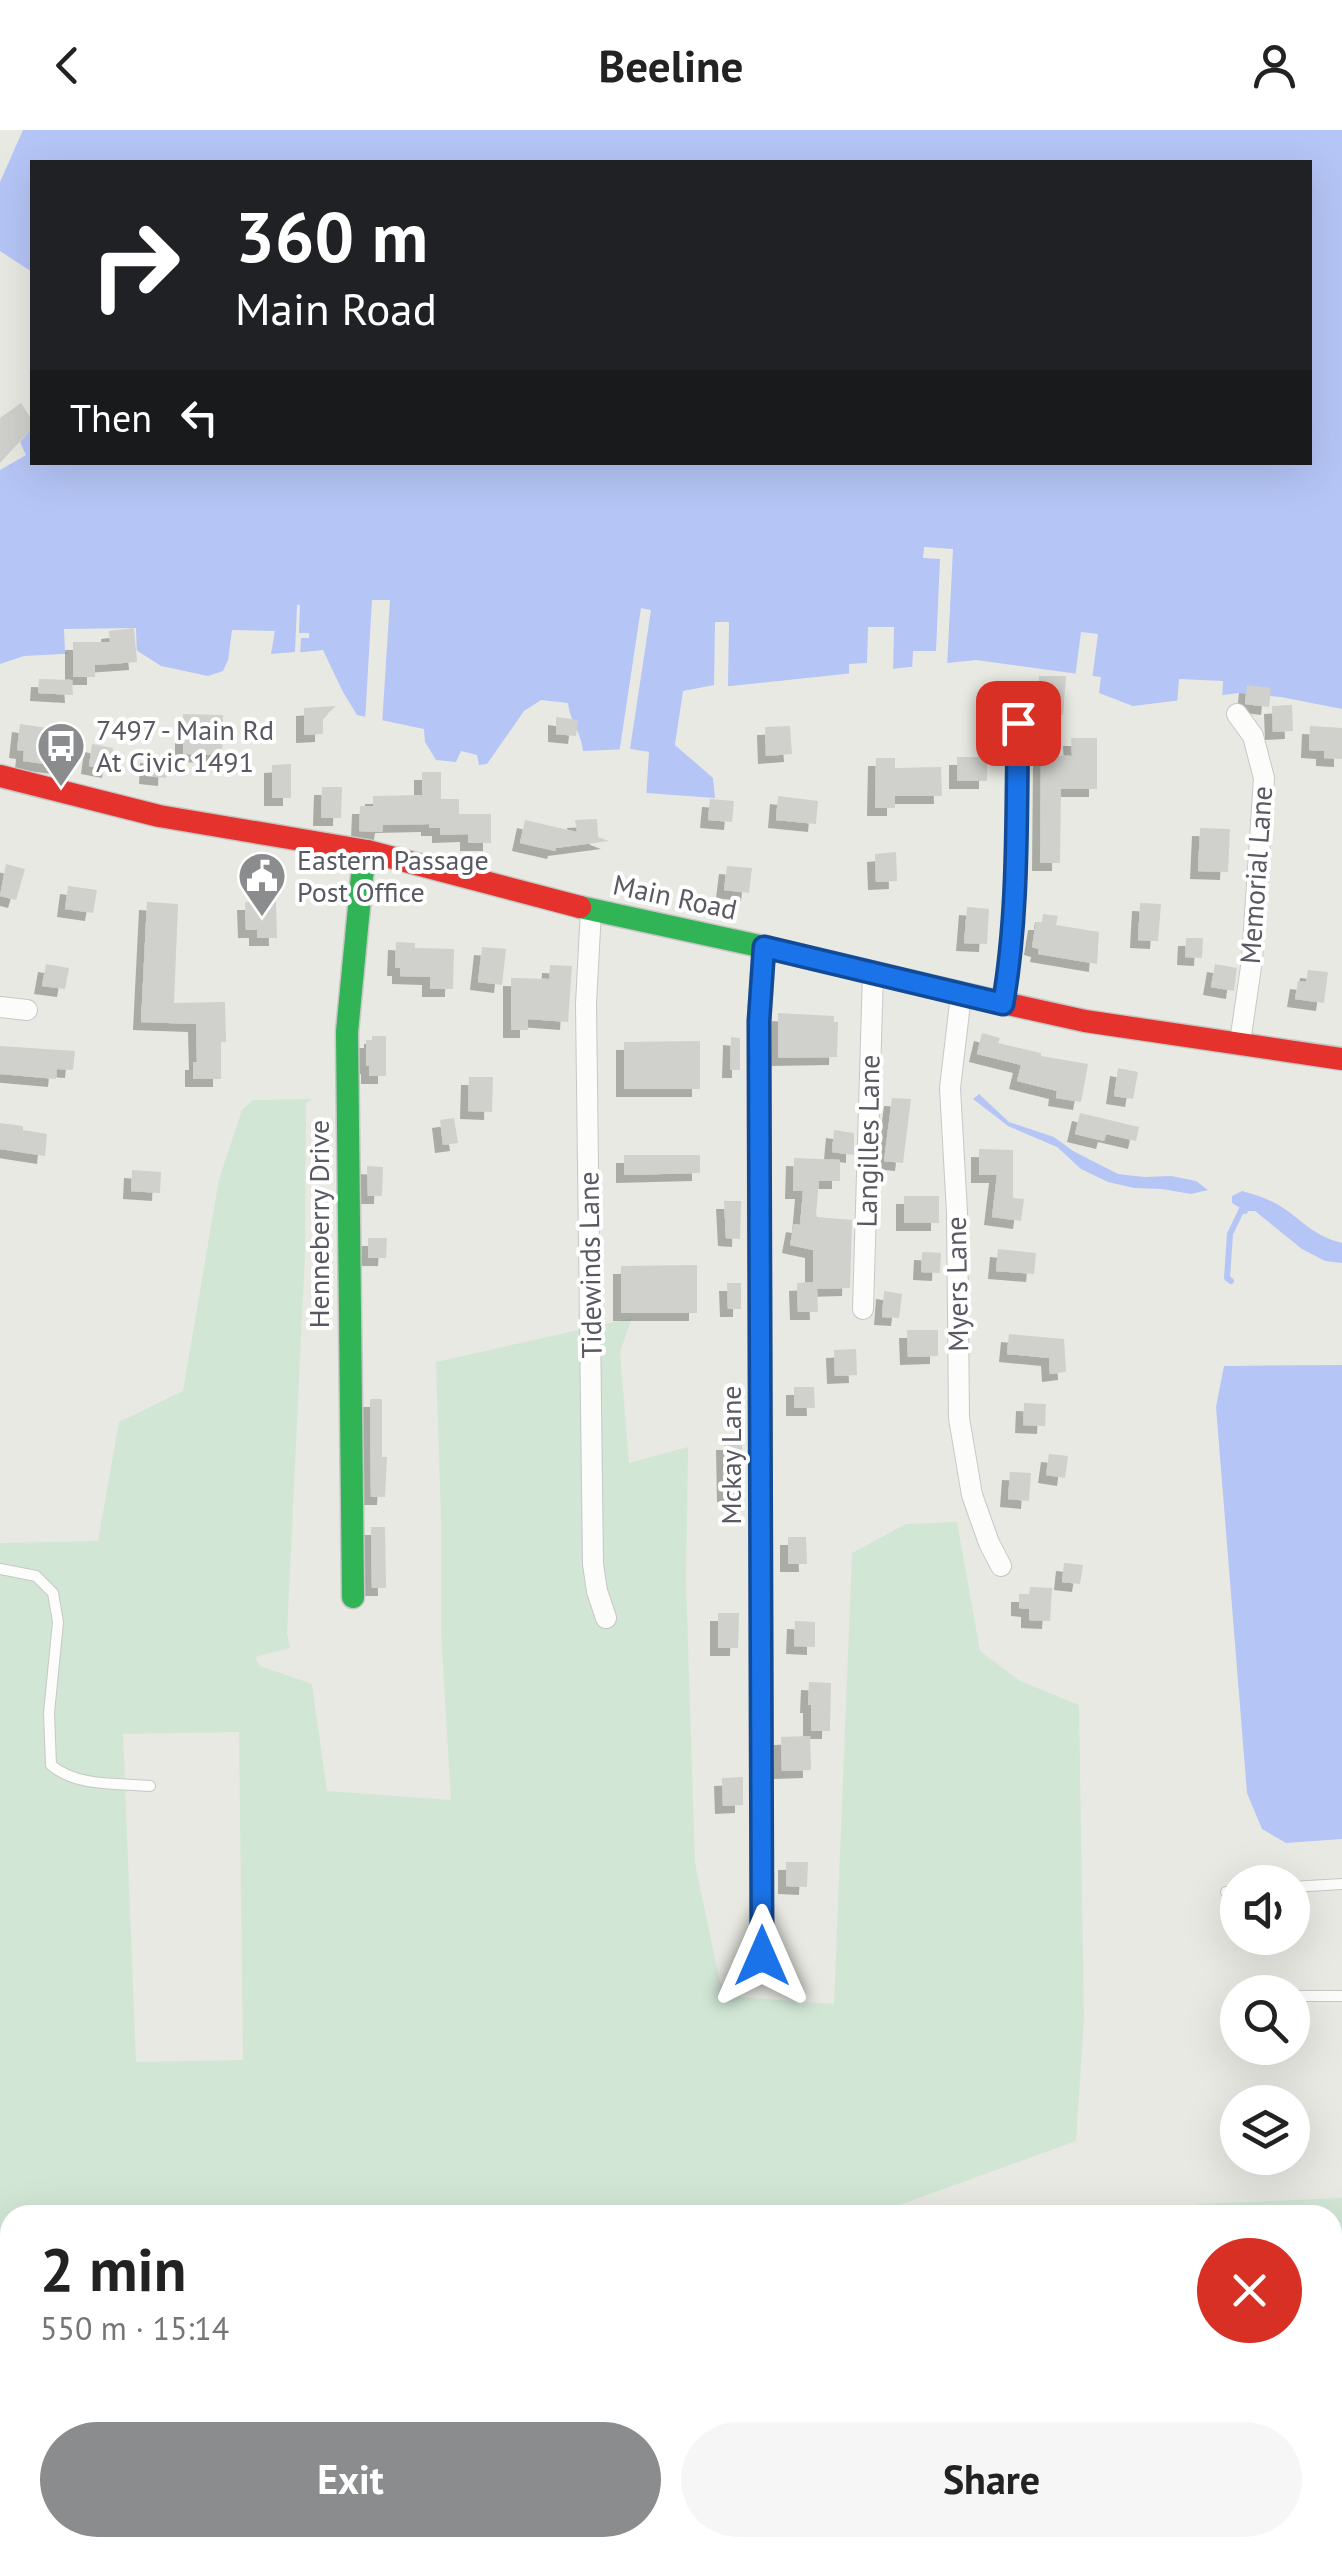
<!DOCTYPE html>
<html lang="en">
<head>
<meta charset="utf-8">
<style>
  :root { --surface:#fff; --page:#f6f6f6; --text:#222; --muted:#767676; --accent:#8b8c8e }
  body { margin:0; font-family:"PT Sans",sans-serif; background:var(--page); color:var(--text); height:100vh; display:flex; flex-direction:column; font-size:38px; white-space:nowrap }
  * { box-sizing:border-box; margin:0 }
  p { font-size:32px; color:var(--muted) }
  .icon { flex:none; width:55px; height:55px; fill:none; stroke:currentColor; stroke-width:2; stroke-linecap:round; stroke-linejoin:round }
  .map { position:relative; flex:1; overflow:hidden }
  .details { position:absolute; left:0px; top:2075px; width:1342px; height:352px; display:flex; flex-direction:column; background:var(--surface); border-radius:30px 30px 0 0; box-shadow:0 10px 40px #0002 }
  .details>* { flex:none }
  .guide { position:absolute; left:30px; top:30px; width:1282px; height:305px; border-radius:0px; box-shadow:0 10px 40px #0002; background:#202124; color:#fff; overflow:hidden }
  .fabs { position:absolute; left:1220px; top:1735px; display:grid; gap:20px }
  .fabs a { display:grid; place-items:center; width:90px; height:90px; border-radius:50%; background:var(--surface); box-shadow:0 10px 40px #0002; font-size:50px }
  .pin { position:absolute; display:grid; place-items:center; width:85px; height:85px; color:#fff; margin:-42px; border-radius:20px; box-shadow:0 5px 15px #0006 }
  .me { position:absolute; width:110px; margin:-55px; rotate:0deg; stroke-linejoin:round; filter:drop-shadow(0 0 8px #0008) }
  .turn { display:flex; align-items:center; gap:35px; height:210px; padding:0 40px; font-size:45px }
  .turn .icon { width:130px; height:130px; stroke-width:2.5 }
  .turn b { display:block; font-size:70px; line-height:85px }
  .then { display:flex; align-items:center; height:95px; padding:0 40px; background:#0003; gap:20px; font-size:38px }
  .round { display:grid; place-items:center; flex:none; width:105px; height:105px; border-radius:52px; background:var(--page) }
  .summary { display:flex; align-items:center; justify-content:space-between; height:170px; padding:0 40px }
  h1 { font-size:60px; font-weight:700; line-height:75px }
  .cta { display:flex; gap:20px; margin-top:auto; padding:20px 40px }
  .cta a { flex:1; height:115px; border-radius:60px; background:var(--accent); color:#fff; font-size:40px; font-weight:700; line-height:115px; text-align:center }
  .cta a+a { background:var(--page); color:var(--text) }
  header { display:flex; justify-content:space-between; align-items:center; height:130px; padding:0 40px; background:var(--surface); font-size:45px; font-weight:700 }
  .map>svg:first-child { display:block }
  .green { fill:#d1e6d5; fill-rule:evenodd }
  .water { fill:#b5c5f6 }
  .pier { fill:#e9e9e3 }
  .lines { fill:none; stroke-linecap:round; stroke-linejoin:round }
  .stream { stroke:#b5c5f6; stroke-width:6 }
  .building { fill:#d0d0cc; filter:url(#shadow) }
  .lane-casing { stroke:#c7c7c7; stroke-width:12 }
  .street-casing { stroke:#c7c7c7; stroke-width:22 }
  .fast-casing { stroke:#c7c7c7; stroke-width:25 }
  .slow-casing { stroke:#c7c7c7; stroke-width:25 }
  .jam-casing { stroke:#c7c7c7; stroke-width:25 }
  .lane { stroke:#fcfcfb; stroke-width:10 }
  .street { stroke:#fcfcfb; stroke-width:20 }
  .fast { stroke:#30b455; stroke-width:22 }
  .slow { stroke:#ff9f0a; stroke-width:22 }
  .jam { stroke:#e5322d; stroke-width:22 }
  .route-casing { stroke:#114b97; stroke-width:25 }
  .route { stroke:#1a73e8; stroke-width:18 }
  .labels { text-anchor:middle; stroke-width:8; stroke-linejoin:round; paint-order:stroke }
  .poi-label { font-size:28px; fill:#595a61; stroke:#fff; text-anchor:start }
  .street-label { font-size:28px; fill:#595a61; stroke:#fff }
</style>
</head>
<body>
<header><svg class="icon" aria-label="back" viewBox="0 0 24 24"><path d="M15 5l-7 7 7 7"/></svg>Beeline<svg class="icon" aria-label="person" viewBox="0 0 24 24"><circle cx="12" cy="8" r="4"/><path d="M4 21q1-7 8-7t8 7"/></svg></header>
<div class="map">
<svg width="1342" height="2427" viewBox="0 0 1342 2427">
  <defs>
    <filter id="shadow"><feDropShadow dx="-8" dy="8" stdDeviation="0" flood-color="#0004"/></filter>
  </defs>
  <rect width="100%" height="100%" fill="#e9e9e3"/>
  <!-- green -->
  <path class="green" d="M313,969l-7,4 -1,150 -18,381 3,14 -35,9 5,9 52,18 15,107 124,9 -10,-168v-112l-5,-158 196,-44 -12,34 9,111 59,-16 -2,134 9,282 23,110 7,23 109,8 18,-451 54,-29 51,-2 23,129 40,30 59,24 5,314 -8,122 -204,74h-862v333h1322v-333h-131l-5,-11 146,-6v359h-1342v-1014l98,-2 21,-119 64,-31 36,-212 23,-69 11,-10zM239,1602l4,328 -107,2 -13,-328z"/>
  <!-- water -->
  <path class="water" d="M23,0h1319v579l-61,-12 -42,-4 -106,13 -34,-13 2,-16 -125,-17 -292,31 -9,54 38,33 2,20 -69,-5 2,-41 -18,-3 -47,2c-2,-20 -13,-29 -15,-48l-27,-3 -17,11 -37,53 -8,1 -2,-10 -16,-4 -5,11 -20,-2 -11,-18 -1,-13 -67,-14 -14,-23 -20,-42 -95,10 -5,11 -15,5 -47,-10 -25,-16 -112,6 -24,8v-194l26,-15 -6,-13 12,-14v34h1278v-300h-1278v110l-32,-21v-69z
    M979,964l30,28 45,15 19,14 45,23 26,3 27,-1 25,5 12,9 -17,4 -29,-5 -28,-1 -26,-6 -27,-13 -24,-22 -49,-21 -35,-27z
    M1242,1061c10,3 21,6 31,11 26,13 36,33 69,41v20l-17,-2 -23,-12 -47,-38h-10l-13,-8v-7z
    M1342,1235v474l-56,4 -24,-14 -15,-36 -31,-386 8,-41z"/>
  <!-- pier -->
  <path class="pier" d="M924,417l29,2 -6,119 -35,3 1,-20h23l4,-92 -17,-1z
    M372,470h18l-8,125 -17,-3z
    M297,475h3l-1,28h10v5h-8l-1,19 -72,3 4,-30 43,1 -4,23 24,-2z
    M641,478l10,2 -21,139 19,3 -3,46 -5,-5 2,-37 -24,-2z
    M715,492h14l-1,64 17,1v2l-57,6 -7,48 34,30 -5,1 -35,-29 8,-54 31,-6z
    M868,497h26l-1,46 -44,5v-14l18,-1z
    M136,498l1,28 -79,3 10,-2v-4h-3l-1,-24z
    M1081,502l17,2 -6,46 -17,-2z
    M1179,549l44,2 -1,19 -45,5z"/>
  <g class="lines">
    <!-- stream -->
    <path class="stream" d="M1231,1151l-4,-3 3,-44 12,-25 3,2"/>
  </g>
  <!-- building -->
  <path class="building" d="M21,273l11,17v8l-32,35v-45z
    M134,498l3,34 -42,3v12h-22v-35h37l-1,-11z
    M1039,546h27l-3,39 -25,-1z
    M39,549l33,1 1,15 -35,-2z
    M1247,555l24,3 -2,19 -24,-3z
    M1292,575l1,26 -20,1 -1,-26z
    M336,576l-13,12v16l-19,1v-27z
    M183,584l40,1 -1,40 -39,-1z
    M556,587l22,3 -2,16 -20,-2z
    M20,594l34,5 -1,4 11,1 -5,32 -36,-5 1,-10 -7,-1z
    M790,596l2,28 -26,2 -1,-29z
    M1310,596l32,2v31l-18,-1v-7l-15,-1z
    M1071,608h26v51h-36l-1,74h-20l1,-108 31,1z
    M92,614l21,4 -3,22 -21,-4z
    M148,625l19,2 -1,21 -19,-2z
    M957,627h30v24h-30z
    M876,628h19v10l46,-1 1,29h-47v12h-20z
    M291,634v34h-19v-33z
    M422,642h19v27h18v15h32v29h-23v-9l-28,1v-7h-11v-4l-46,1 -1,7 -23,-1 1,-25h13v-10l49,-1z
    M322,657h20l-1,31h-20z
    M778,666l40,5 -2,23 -40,-4z
    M710,669l24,2 -2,21 -24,-2z
    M597,689l1,18 11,4 -53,7 -1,3 -35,-8 5,-23 52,12 -2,-12z
    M1200,698l30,1 -2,43 -30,-1z
    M896,722l1,29 -21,1 -1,-28z
    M6,734l19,5 -9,31 -16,-4z
    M727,736l25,2 -3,25 -25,-3z
    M68,756l29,4 -4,23 -28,-4z
    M147,772l31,2 -4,99 51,-1 1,40h-5v37h-28v-17h4l-1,-38 -55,-2z
    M245,772h31l1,36h-20v-8h-11z
    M1140,773l21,1 -3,37 -20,-1z
    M967,777l22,2 -2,35 -23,-1z
    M1043,784l15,2 -2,9 43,7 -2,32 -59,-10 1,-5 -7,-2 4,-25h6z
    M1186,808h17l-1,20 -17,-1z
    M396,812l19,1v5l39,1 -1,40h-23v-12l-30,-1v-8h-5z
    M482,817l24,2 -4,36 -24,-3z
    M46,834l23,4 -4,21 -23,-3z
    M1215,834l22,4 -3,23 -23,-4z
    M550,835l22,1 -4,56 -40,-3v11h-17v-52l38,1z
    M1308,840l20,2 -4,31 -29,-4 3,-18 8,1z
    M778,883l56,3v6h4l-1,35 -59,1z
    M982,903l18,5 -2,5 43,10v3l47,8 -7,38 -25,-4 1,-7 -40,-10 4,-16 -44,-11z
    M372,906h14v40h-17v-10h-3v-26h6z
    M731,907l9,1v32h-10z
    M700,911v48h-76v-47z
    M0,916l75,5 -2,19 -16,-1 -1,10 -56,-5z
    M1118,938l20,4 -5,27 -19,-3z
    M469,947h24l-1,35 -24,-1z
    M892,968l19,1 -8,64 -19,-2z
    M1080,983l59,14 -3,14 -30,-7 -2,7 -29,-7z
    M454,988l4,25 -15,2 -3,-25z
    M0,993l23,3v4l24,4 -2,22 -45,-7z
    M834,1000l20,3v22l-22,-3z
    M979,1019l34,1v48l11,1 -3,22 -29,-4 5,-42h-18z
    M624,1025h76v18l-76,2z
    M794,1028l46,2v21h-21l-3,33 1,3 35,3 -2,68 -33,1 1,23h-20l-1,-29 16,-1v-32l-23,-5 4,-21 6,1 3,-34h-10z
    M367,1036l16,1 -1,29h-14z
    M132,1040l29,2 -1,21 -29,-2z
    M904,1066h35v27h-35z
    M724,1071h17l-1,38 -14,-1z
    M368,1108h19l-1,20h-18z
    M998,1119l38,4 -2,21 -38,-3z
    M922,1122l19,1 -1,20 -19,-1z
    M697,1135v48h-76v-47z
    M727,1153h14v26h-13z
    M884,1161l18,3 -3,24 -17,-1z
    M907,1200h31v26l-30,1z
    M1009,1204l55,5 2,33 -16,2 -1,-16 -42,-4z
    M856,1219l1,26 -22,1 -1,-26z
    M794,1257h20l1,21h-21z
    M370,1269h12v58h5l-2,40h-14z
    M1024,1273l22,1 -1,22 -22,-1z
    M724,1312h18v51l-17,1z
    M1049,1324l19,2 -3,22 -19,-3z
    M1010,1342l21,1 -2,28 -21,-2z
    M371,1397h14l1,61h-14z
    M788,1407h18l1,27h-19z
    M1064,1433l19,2 -3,19 -18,-2z
    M1030,1457l22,1 -2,33 -21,-1v-11l-10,-1v-14h10z
    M718,1483h21l-1,35h-20z
    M795,1491l20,1v25l-21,-1z
    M809,1552l22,1 -1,48h-19v-26h-3z
    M810,1606l1,34 -29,1 -1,-34z
    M743,1647v28l-20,1 -1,-28z
    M786,1732h22l-1,25 -21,-1z"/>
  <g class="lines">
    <!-- lane casing -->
    <g class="lane-casing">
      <path id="lane" d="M0,1439l36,7 17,17 5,29 -9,91 2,52c26,22 66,18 99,21
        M1292,1757l50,-3
        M1226,1762l12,-1
        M1292,1866h50"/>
    </g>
    <!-- street casing -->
    <g class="street-casing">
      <path id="street" d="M1237,584l16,22 11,42 -12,182 -12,82
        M591,780l-5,94 7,560 4,27 9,27
        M961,865l-11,93 7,125 2,205 13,77 17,48 12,23
        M1003,874c15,-92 13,-187 14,-281
        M0,877l27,3
        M863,1179l10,-336"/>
    </g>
    <!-- fast casing -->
    <g class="fast-casing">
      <path id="fast" d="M580,777l184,40 195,46
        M353,1467l-6,-565 15,-156 5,-25"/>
    </g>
    <!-- slow casing -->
    <g class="slow-casing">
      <path id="slow" d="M759,986l3,847"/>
    </g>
    <!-- jam casing -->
    <g class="jam-casing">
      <path id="jam" d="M0,646l159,40 208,35 213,56
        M959,863l126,28 257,38
        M759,986v-95l5,-74"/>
    </g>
    <!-- lane -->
    <use href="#lane" class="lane"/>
    <!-- street -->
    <use href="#street" class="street"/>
    <!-- fast -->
    <use href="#fast" class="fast"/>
    <!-- slow -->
    <use href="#slow" class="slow"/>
    <!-- jam -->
    <use href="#jam" class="jam"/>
  </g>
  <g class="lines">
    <!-- route casing -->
    <g class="route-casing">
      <path id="route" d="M762,1826l-3,-935 5,-74 239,57c16,-92 13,-187 15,-281"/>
    </g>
    <!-- route -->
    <use href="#route" class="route"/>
  </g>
  <!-- icons -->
  <defs>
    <g id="bus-pin" transform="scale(2.5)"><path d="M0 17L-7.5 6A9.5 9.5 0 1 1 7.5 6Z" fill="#8b8c8e" stroke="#fff"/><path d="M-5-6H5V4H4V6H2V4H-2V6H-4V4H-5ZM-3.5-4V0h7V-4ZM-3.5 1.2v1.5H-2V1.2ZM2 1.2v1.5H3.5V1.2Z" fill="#fff"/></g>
    <g id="civic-pin" transform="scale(2.5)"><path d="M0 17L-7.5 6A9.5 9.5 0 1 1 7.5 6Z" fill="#8b8c8e" stroke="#fff"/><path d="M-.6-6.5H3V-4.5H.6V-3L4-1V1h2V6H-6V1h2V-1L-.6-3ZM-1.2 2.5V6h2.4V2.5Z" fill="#fff"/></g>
  </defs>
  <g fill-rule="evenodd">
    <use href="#bus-pin" x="61" y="616"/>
    <use href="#civic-pin" x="262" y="746"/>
  </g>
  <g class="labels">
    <!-- poi labels -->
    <g class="poi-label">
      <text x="96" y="610">7497 - Main Rd<tspan x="96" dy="32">At Civic 1491</tspan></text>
      <text x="297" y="740">Eastern Passage<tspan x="297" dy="32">Post Office</tspan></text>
    </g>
    <!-- street labels -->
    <g class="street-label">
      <text transform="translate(1256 745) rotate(-86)" y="10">Memorial Lane</text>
      <text transform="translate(675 767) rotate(12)" y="10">Main Road</text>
      <text transform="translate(868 1011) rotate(-89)" y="10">Langilles Lane</text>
      <text transform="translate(319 1094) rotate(-90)" y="10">Henneberry Drive</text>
      <text transform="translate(590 1135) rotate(-91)" y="10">Tidewinds Lane</text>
      <text transform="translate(957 1154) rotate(-91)" y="10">Myers Lane</text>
      <text transform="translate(731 1325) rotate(-90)" y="10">Mckay Lane</text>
    </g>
  </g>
</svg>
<div class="fabs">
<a><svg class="icon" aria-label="sound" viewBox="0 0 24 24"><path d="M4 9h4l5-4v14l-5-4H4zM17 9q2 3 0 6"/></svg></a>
<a><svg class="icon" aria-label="search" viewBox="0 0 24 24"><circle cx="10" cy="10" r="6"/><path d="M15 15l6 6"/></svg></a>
<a><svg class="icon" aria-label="layers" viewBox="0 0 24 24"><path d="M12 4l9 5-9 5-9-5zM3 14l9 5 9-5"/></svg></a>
</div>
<div class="pin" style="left:1018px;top:593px;background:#d93025"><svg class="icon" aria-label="arrive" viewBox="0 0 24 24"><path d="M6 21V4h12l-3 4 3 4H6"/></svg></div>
<svg class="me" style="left:762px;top:1826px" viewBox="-20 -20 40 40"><path d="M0-17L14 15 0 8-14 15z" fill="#1a73e8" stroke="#fff" stroke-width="4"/></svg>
<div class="guide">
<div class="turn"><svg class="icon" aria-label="right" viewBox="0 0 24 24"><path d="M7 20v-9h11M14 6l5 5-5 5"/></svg><div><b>360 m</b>Main Road</div></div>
<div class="then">Then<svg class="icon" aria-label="left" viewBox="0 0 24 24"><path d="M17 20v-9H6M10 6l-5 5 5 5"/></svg></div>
</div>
<section class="details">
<div class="summary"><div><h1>2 min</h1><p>550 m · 15:14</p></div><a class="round" style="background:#d93025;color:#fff"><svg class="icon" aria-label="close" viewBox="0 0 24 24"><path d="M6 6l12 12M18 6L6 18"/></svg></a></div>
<div class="cta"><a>Exit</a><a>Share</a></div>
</section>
</div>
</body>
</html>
